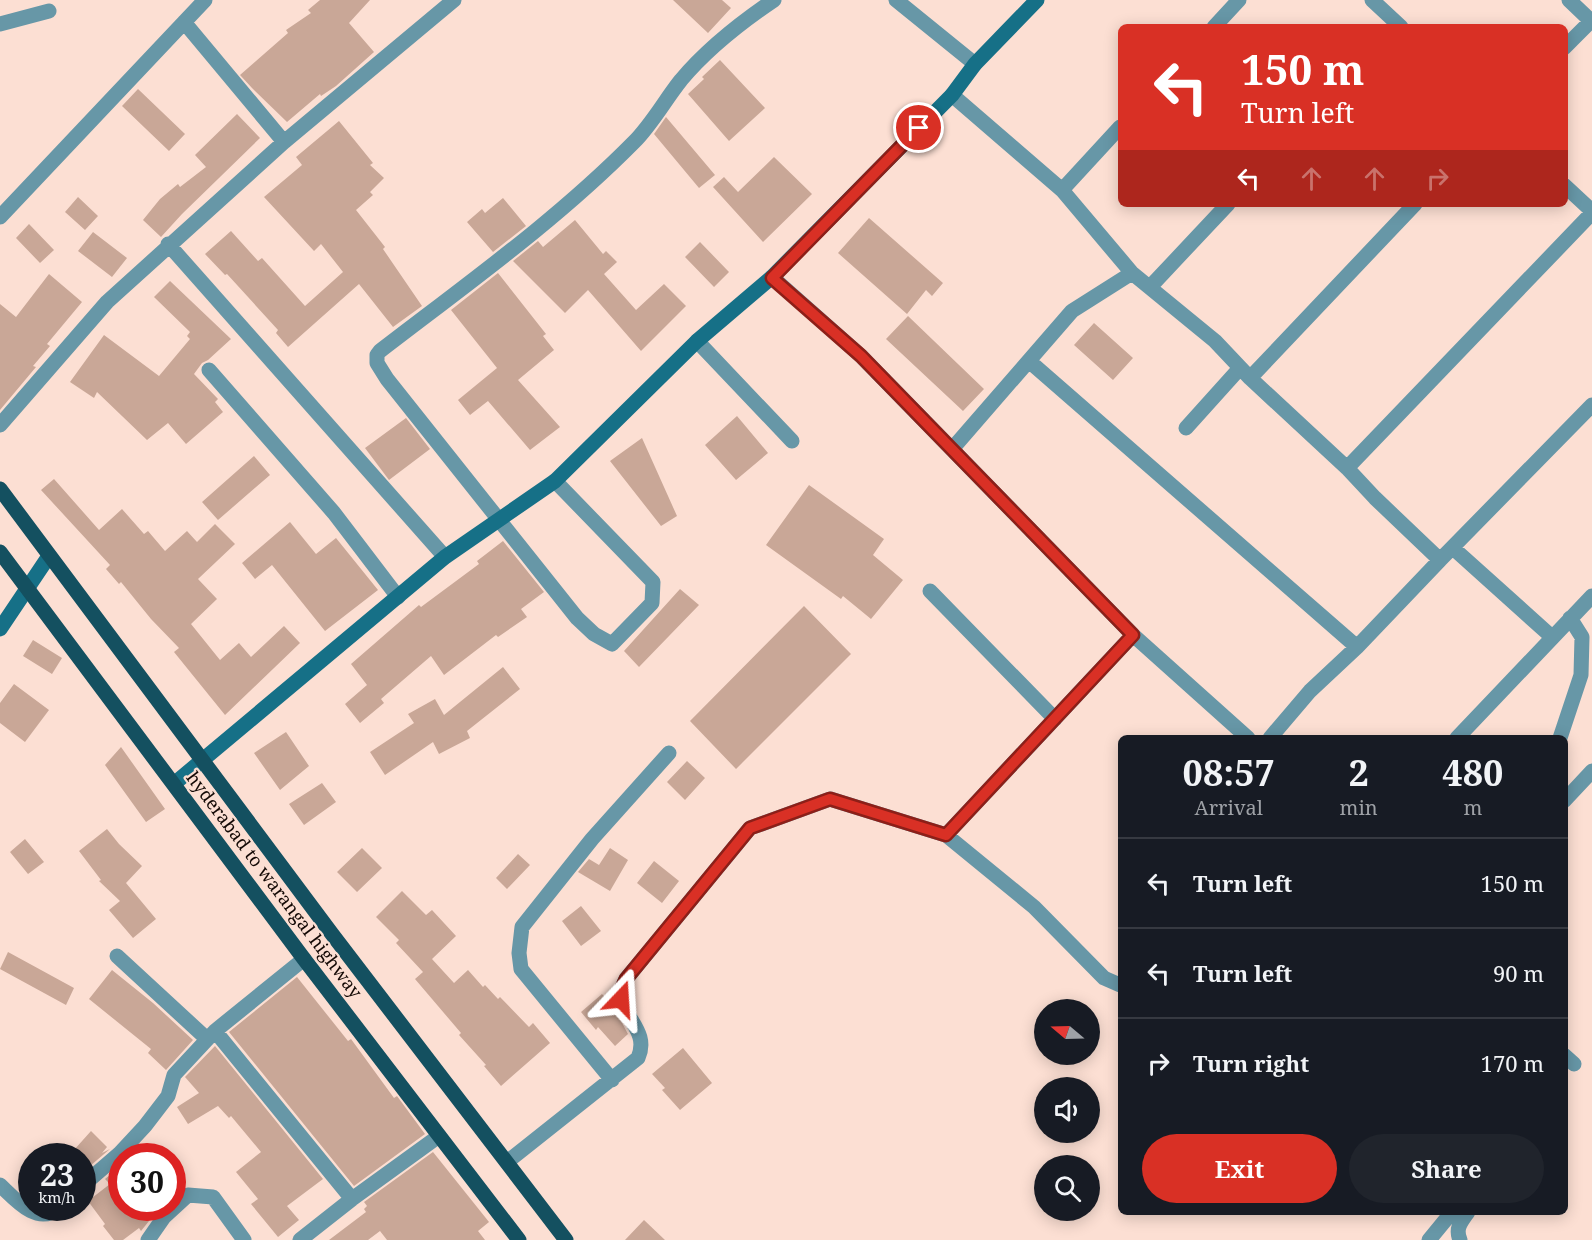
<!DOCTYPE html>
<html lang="en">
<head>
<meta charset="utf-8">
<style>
  :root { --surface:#171b24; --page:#20242c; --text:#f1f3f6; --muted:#9ea1a6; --line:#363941; --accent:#d93025 }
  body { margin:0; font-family:"Noto Serif",serif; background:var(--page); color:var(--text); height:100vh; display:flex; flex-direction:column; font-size:22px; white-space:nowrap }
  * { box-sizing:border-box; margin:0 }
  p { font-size:20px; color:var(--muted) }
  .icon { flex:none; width:33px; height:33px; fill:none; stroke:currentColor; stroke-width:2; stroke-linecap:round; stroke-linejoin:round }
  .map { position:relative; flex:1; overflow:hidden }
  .panel { position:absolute; left:1118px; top:735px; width:450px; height:480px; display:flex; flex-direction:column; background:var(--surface); border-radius:9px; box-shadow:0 3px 15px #0003 }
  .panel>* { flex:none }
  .banner { position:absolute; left:1118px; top:24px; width:450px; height:183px; border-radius:9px; box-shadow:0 3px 15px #0003; background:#d93025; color:#fff; overflow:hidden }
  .needle { width:39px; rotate:289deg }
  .fabs { position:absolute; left:1034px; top:999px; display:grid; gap:12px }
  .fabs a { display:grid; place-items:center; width:66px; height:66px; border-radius:50%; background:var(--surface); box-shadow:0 3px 15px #0003; font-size:30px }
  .speed { position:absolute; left:18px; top:1143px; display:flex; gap:12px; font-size:30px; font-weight:700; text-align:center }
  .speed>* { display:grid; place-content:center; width:78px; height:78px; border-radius:50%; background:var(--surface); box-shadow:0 3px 15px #0003; line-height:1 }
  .speed small { font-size:15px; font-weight:400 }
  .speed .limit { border:9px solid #d22; background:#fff; color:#111 }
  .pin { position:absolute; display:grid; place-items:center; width:51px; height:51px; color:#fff; margin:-26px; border:3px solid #fff; border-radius:50%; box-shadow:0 2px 6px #0007 }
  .me { position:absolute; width:66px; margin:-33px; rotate:20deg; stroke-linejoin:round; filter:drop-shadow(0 0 4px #0008) }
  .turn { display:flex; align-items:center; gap:21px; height:126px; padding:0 24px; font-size:27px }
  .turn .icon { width:78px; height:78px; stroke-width:2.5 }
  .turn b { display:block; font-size:42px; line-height:51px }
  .lanes { display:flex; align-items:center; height:57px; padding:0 24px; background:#0003; justify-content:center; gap:30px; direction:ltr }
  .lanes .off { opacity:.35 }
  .eta { display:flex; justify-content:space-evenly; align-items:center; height:102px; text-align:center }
  .eta b { font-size:36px; font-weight:700; line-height:42px }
  .action { display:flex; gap:12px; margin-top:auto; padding:12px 24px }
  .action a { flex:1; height:69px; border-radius:36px; background:var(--accent); color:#fff; font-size:24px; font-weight:700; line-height:69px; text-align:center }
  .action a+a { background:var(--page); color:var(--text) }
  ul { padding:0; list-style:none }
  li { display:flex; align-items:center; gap:18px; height:90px; padding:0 24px; border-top:2px solid var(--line) }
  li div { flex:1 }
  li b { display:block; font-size:22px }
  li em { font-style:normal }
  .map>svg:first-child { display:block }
  .building { fill:#c9a797 }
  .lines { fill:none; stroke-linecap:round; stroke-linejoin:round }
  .street { stroke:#6797a7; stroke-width:15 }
  .secondary { stroke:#167087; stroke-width:15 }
  .primary { stroke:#145060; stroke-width:15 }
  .route-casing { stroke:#8d1f18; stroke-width:15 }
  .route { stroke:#d93025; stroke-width:10 }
  .labels { text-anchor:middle; stroke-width:4.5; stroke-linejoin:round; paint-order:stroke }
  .street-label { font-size:18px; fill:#140905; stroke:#fcdfd3 }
</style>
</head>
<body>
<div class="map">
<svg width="1592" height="1240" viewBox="0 0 1592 1240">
  <rect width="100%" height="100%" fill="#fcdfd3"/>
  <!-- building -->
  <path class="building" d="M320,0h50l-21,23 25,29 -38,34 -15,10 -1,-2 -33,28 -35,-34 -12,-13 48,-42 -2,-3 25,-17 -3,-3z
    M673,0h49l9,8 -23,25z
    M720,60l45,48 -36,33 -41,-47 16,-15 -2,-2z
    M138,89l47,45 -16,17 -47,-45z
    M237,114l23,24 -78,76 -21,23 -18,-17 17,-21 18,-15 2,3 26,-20 -11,-12z
    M666,117l49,58 -16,13 -45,-54z
    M339,121l34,42 -3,2 14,13 -14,14 3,3 -17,15 29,37 -2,2 39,57 -29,21 -34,-43 -71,63 -12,-14 2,-3 -51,-56 -2,1 -20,-21 26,-23 27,30 4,-3 43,48 38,-34 -22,-28 -7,7 -50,-54 38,-32 -6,-8z
    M774,157l38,37 -49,48 -50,-55 11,-10 14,15z
    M78,197l20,19 -13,14 -20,-18z
    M503,198l23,28 -33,26 -26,-30 15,-13 3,4z
    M869,218l74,65 -11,13 -6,-6 -19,24 -69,-61z
    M575,220l28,34 3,-3 11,11 -13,12 32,36 28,-26 22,22 -45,45 -53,-61 -23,23 -52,-52 25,-20 5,6z
    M29,224l25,26 -14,13 -24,-25z
    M93,232l34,26 -15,19 -34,-26z
    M700,242l29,30 -15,15 -29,-30z
    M498,273l48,61 -3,2 11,14 -36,30 42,47 -30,23 -42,-49 -18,14 -12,-15 39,-32 -46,-58z
    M49,274l33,28 -35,42 3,2 -17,20 3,1 -36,43v-106l16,13z
    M170,281l61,58 -23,21 -6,3 -8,11 24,25 -3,3 8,10 -37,32 -18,-21 -21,17 -50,-48 -3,6 -24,-16 34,-47 55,41 31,-37 -3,-3 3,-4 -36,-35z
    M908,316l76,73 -21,22 -77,-72z
    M1094,323l39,35 -20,22 -39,-35z
    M737,416l31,37 -32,27 -31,-35z
    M406,418l24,31 -41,31 -24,-32z
    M642,438l35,78 -16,10 -51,-65z
    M254,456l16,19 -52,45 -16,-18z
    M54,479l45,51 23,-21 22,25 4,-3 17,20 22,-20 10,11 18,-18 20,20 -37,35 19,20 -26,25 29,36 19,-17 12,14 33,-31 16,17 -75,72 -51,-63 5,-4 -28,-29 -30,-37 -2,2 -13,-15 4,-4 -69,-75z
    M809,485l75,54 -11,16 30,25 -32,39 -28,-23 -2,3 -75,-54z
    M290,522l26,32 20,-16 42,52 -53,41 -53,-66 -17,14 -13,-16z
    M503,541l41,51 -23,17 6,8 -29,20 -2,-2 -52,40 -13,-19 -50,43 3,4 -24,20 -15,-19 22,-19 -16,-21 68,-59 2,2 58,-43 -2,-3z
    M680,589l19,16 -60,62 -15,-16z
    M804,606l47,48 -115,115 -46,-48z
    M33,640l29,18 -10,16 -29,-18z
    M503,667l17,22 -53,42 3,7 -31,16 -6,-12 -48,33 -15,-23 44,-29 -6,-9 27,-15 9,16z
    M14,684l35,26 -24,32 -25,-19v-20z
    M286,732l23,34 -29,24 -26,-37z
    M121,747l44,62 -19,13 -41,-57z
    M687,761l18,17 -20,22 -18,-18z
    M322,783l14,19 -32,23 -15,-21z
    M107,829l12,15 23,22 -16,17 30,36 -23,19 -24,-28 11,-9 -21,-20 2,-1 -22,-29z
    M25,839l19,23 -16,12 -18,-22z
    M362,848l20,20 -25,24 -20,-20z
    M610,848l18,12 -18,31 -32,-19 11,-13 10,6z
    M518,854l12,11 -23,24 -11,-11z
    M654,861l25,20 -17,22 -25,-20z
    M402,891l24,24 6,-5 24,26 -24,23 22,24 14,-13 15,17 2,-2 13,14 2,-2 29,30 4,-4 17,20 -49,43 -17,-20 2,-1 -27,-30 2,-2 -46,-54 8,-7 -27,-29 3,-3 -23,-23z
    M581,906l20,25 -20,15 -19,-25z
    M8,952l66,36 -8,17 -66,-36z
    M112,970l41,33 40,37 -27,30 -18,-17 3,-4 -62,-50z
    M297,977l51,64 3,-2 43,59 3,-2 28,38 -71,52 -125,-154z
    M602,994l13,16 13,24 -13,12 -17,-19 -2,3 -15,-18z
    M215,1046l108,133 -36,27 12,14 -21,17 -27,-33 7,-5 -22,-27 25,-20 -30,-36 -2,2 -11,-12 -30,18 -11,-17 22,-14 -14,-16z
    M683,1048l29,35 -32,27 -18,-20 3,-2 -13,-14z
    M91,1131l16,16 -5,6 8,-4 -20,17 -8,-10 -8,-6z
    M433,1152l56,70 -11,9 7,9h-98l-7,-9 -12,9h-39l37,-28 -2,-3 3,-3 -3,-4z
    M122,1165v43h24l7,8 -12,15 -2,-3 -16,12h-9l-11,-14 2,-2 -17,-23 22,-17 -5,-5z
    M644,1220l21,20h-40z"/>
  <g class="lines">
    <!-- street -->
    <path class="street" d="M896,0l79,64
      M1372,0l29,27
      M1569,0l23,22
      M184,22l100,120
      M0,24l49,-13
      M1214,27l25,-27
      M1564,48l28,-28
      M952,95l110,95 70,83 83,68 35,37 97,90 28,30 65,62 -83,87 -47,44 -40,47
      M1564,185l28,26
      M1062,190l58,-63
      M0,217l205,-217
      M168,244l277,313
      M772,277l89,79 272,279 115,103
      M1150,287l78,-83
      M697,341l95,100
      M1029,361l328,286
      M209,370l125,143 64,84
      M1250,378l165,-174
      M0,425l107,-123 177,-160 170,-142
      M1186,428l54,-60
      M953,448l119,-137 60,-38
      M1347,468l245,-255
      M555,481l98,101 -1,21 -40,41 -18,-10 -17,-16 -190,-239 -10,-16v-8l3,-4c87,-67 177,-131 254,-209 18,-18 31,-42 47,-62 26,-31 59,-57 93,-80
      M1453,548l99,89
      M1440,560l152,-155
      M930,591l125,128
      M1457,738l135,-142
      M1560,738l21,-63 1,-38 -12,-19
      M1564,801l28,-30
      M946,835l187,-200
      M117,956l90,83
      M215,1031l137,168
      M1564,1055l10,9
      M612,1080l-91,-111 -2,-16 3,-26 70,-88 77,-86
      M507,1162l131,-104c11,-25 -12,-38 -17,-60 -1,-7 2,-13 5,-19l124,-151 80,-29 116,36 88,72 70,71 16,7
      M0,1185c15,14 37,41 58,23
      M82,1186l37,-32 26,-28 23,-30 6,-21 41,-44 89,-72
      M148,1240l16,-23 24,-22 25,2 31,43
      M300,1240l52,-41 87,-63
      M1429,1240l23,-28
      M1460,1240c-5,-12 1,-18 8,-28"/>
    <!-- secondary -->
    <path class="secondary" d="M0,629l49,-73
      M175,783l270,-226 110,-76 142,-140 75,-64 180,-182 23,-31 62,-64"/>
    <!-- primary -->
    <path class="primary" d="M0,489l332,445 234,306
      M0,552l304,407 215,281"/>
  </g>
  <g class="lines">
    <!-- route casing -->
    <g class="route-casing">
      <path id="route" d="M621,999v-9l5,-11 124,-151 80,-29 116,36 187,-200 -272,-279 -89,-78 147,-150"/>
    </g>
    <!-- route -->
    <use href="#route" class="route"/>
  </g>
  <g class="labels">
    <!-- street labels -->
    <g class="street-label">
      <text transform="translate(274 885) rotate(53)" y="6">hyderabad to warangal highway</text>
    </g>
  </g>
</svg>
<div class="fabs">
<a><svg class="needle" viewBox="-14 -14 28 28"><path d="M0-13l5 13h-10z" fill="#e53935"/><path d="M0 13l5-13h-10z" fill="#9ea1a6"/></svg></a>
<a><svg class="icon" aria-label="sound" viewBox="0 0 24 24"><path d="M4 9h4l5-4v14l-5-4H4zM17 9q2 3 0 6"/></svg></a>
<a><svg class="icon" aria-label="search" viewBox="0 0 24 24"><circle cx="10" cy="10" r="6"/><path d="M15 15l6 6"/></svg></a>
</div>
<div class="speed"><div>23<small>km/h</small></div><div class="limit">30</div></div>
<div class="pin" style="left:919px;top:128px;background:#d93025"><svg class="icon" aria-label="arrive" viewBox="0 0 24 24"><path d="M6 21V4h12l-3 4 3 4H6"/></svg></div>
<svg class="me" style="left:621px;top:999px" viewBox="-20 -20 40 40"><path d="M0-17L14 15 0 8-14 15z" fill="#d93025" stroke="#fff" stroke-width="4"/></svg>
<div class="banner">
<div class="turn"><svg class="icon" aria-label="left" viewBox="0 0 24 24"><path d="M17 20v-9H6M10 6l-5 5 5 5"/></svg><div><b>150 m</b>Turn left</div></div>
<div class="lanes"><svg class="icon" aria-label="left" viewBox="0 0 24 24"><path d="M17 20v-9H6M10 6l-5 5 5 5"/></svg><svg class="icon off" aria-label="ahead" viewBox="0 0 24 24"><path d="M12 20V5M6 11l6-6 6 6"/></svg><svg class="icon off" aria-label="ahead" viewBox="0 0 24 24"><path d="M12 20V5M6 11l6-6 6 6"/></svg><svg class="icon off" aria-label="right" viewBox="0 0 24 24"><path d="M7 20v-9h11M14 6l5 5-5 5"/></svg></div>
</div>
<section class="panel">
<div class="eta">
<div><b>08:57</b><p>Arrival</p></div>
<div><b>2</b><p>min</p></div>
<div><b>480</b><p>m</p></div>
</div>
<ul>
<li><svg class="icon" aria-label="left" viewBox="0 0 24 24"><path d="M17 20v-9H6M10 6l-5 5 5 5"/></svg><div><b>Turn left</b></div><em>150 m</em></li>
<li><svg class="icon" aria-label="left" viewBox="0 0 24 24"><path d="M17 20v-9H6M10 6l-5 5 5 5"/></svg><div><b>Turn left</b></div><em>90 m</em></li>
<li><svg class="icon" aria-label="right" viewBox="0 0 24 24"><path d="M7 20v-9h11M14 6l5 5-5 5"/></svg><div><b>Turn right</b></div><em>170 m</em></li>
</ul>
<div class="action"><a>Exit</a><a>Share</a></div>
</section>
</div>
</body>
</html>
